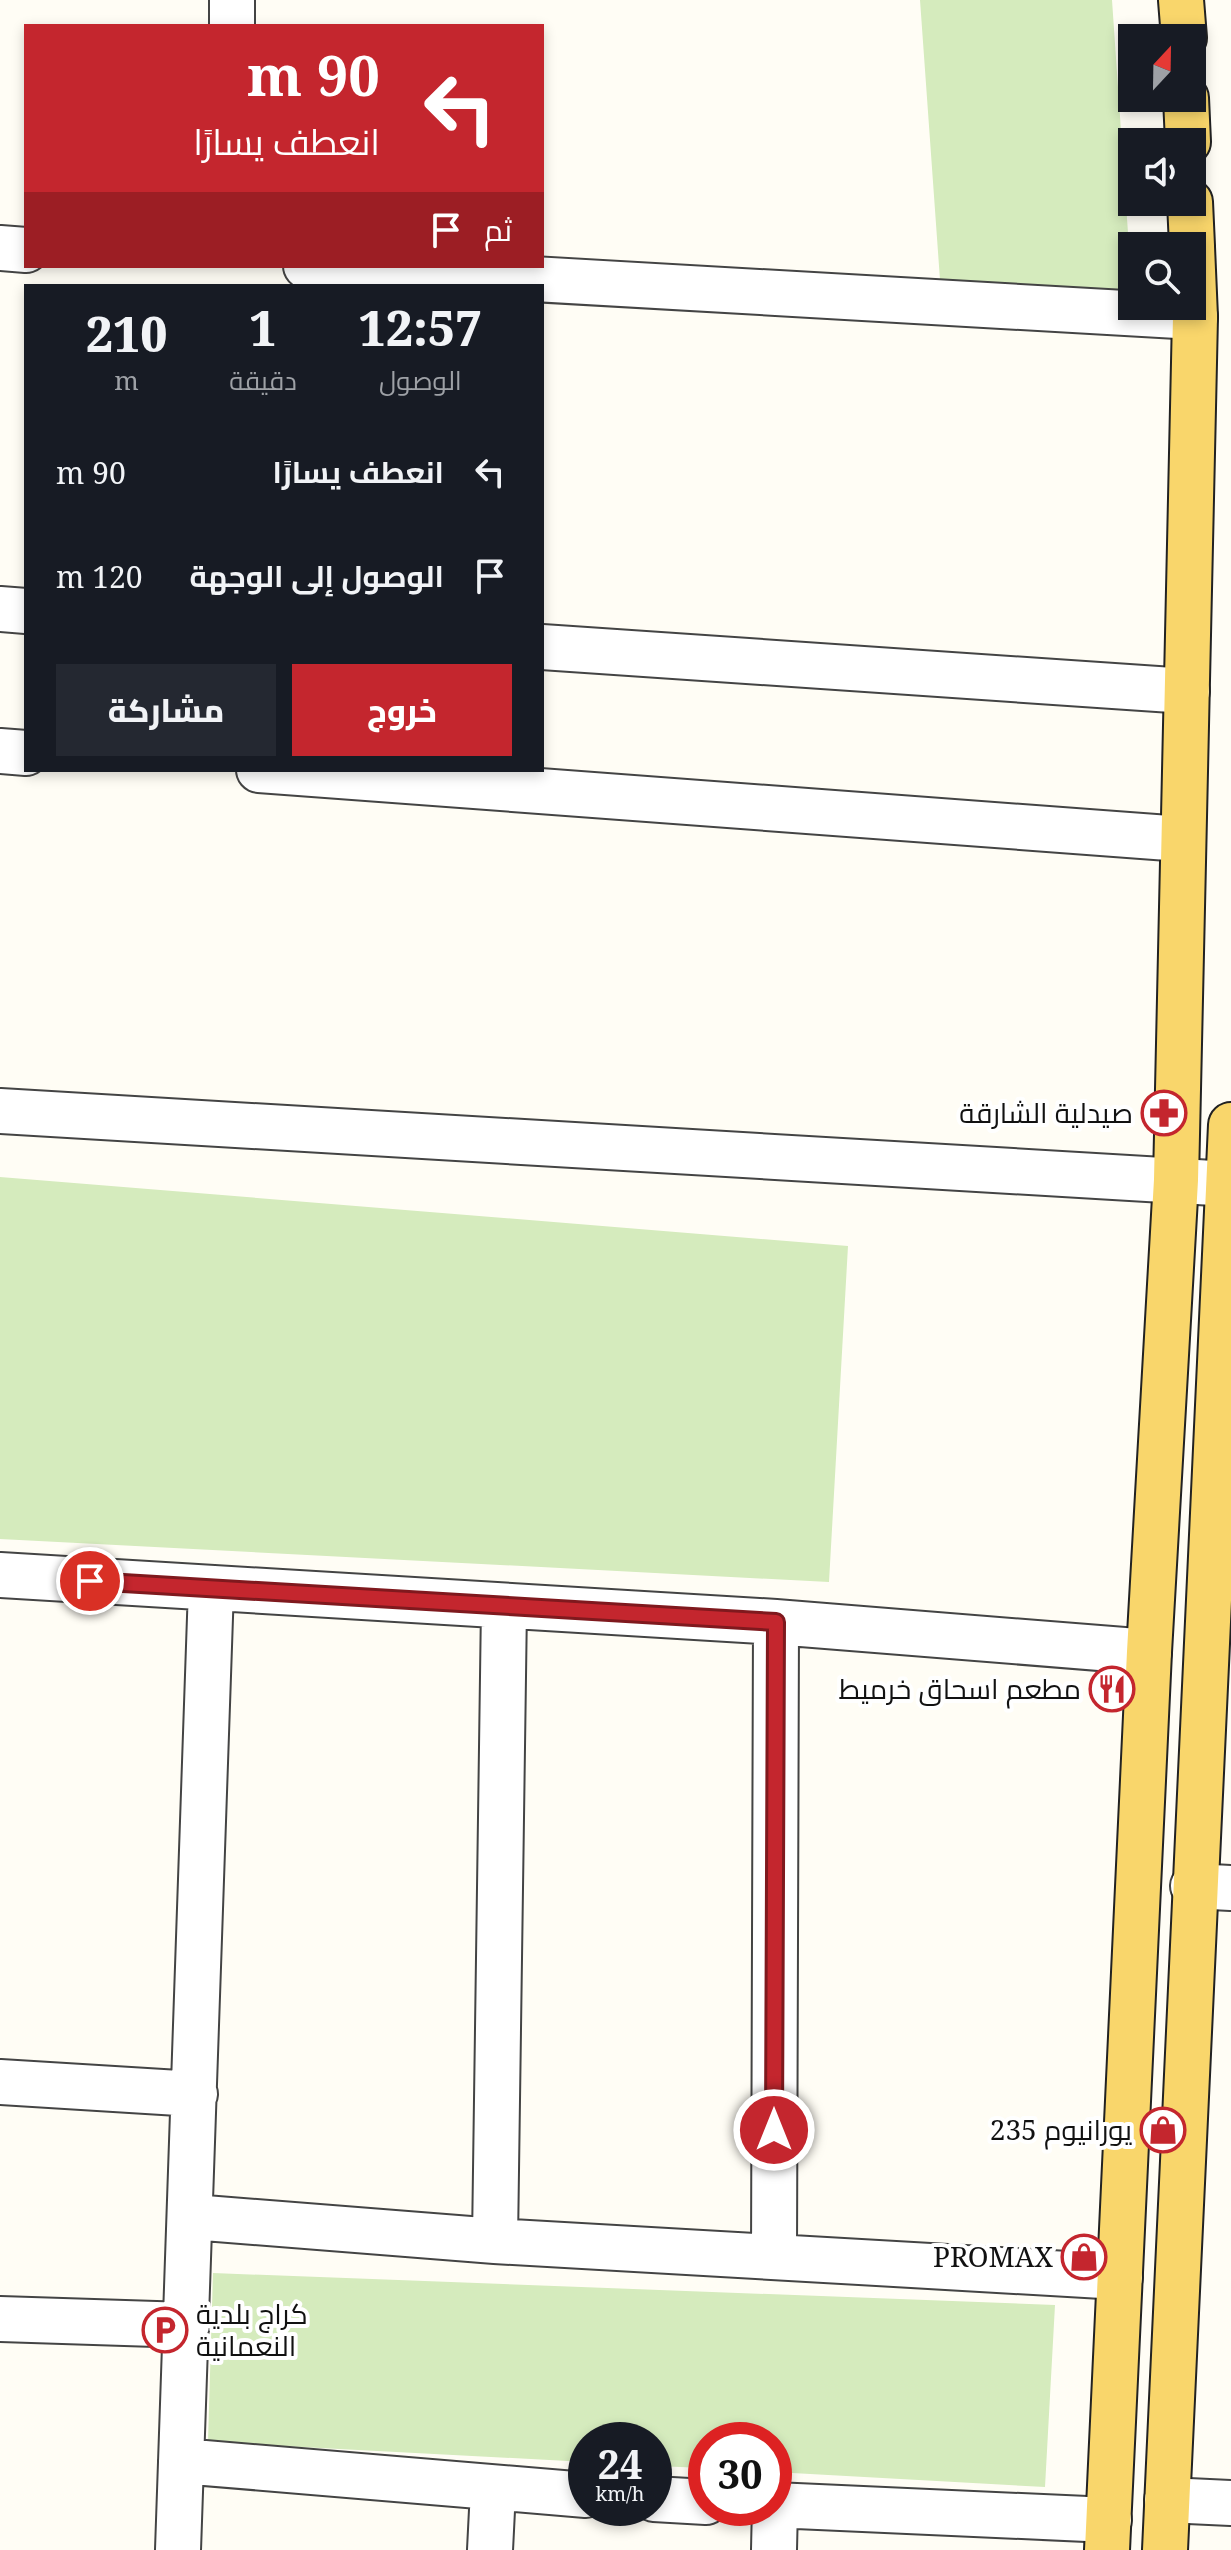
<!DOCTYPE html>
<html lang="ar">
<head>
<meta charset="utf-8">
<style>
  :root { --surface:#171b24; --page:#242831; --text:#f1f3f6; --muted:#9ea1a6; --accent:#c4262e }
  body { margin:0; font-family:"Noto Serif",Cairo,serif; background:var(--page); color:var(--text); direction:rtl; height:100vh; display:flex; flex-direction:column; font-size:30px; white-space:nowrap }
  * { box-sizing:border-box; margin:0 }
  p { font-size:26px; color:var(--muted) }
  .icon { flex:none; width:44px; height:44px; fill:none; stroke:currentColor; stroke-width:2; stroke-linecap:round; stroke-linejoin:round }
  .map { position:relative; flex:1; overflow:hidden; direction:ltr }
  .panel { position:absolute; left:24px; top:284px; width:520px; height:488px; display:flex; flex-direction:column; background:var(--surface); border-radius:0px; box-shadow:0 4px 12px #0003; direction:rtl }
  .panel>* { flex:none }
  .banner { position:absolute; left:24px; top:24px; width:520px; height:244px; border-radius:0px; box-shadow:0 4px 12px #0003; direction:rtl; background:#c4262e; color:#fff; overflow:hidden }
  .needle { width:52px; rotate:22deg }
  .fabs { position:absolute; left:1118px; top:24px; display:grid; gap:16px }
  .fabs a { display:grid; place-items:center; width:88px; height:88px; border-radius:0px; background:var(--surface); box-shadow:0 4px 12px #0003; font-size:40px }
  .speed { position:absolute; left:568px; top:2422px; display:flex; gap:16px; font-size:40px; font-weight:700; text-align:center }
  .speed>* { display:grid; place-content:center; width:104px; height:104px; border-radius:50%; background:var(--surface); box-shadow:0 4px 12px #0003; line-height:1 }
  .speed small { font-size:20px; font-weight:400 }
  .speed .limit { border:12px solid #d22; background:#fff; color:#111 }
  .pin { position:absolute; display:grid; place-items:center; width:68px; height:68px; color:#fff; margin:-34px; border:4px solid #fff; border-radius:50%; box-shadow:0 2px 8px #0007 }
  .me { position:absolute; width:88px; margin:-44px; rotate:0deg; stroke-linejoin:round; filter:drop-shadow(0 0 6px #0008) }
  .turn { display:flex; align-items:center; gap:28px; height:168px; padding:0 32px; font-size:36px }
  .turn .icon { width:104px; height:104px; stroke-width:2.5 }
  .turn b { display:block; font-size:56px; line-height:68px }
  .then { display:flex; align-items:center; height:76px; padding:0 32px; background:#0003; gap:16px; font-size:30px }
  .eta { display:flex; justify-content:space-evenly; align-items:center; height:136px; text-align:center }
  .eta b { font-size:48px; font-weight:800; line-height:56px }
  .button { display:flex; gap:16px; margin-top:auto; padding:16px 32px }
  .button a { flex:1; height:92px; border-radius:0px; background:var(--accent); color:#fff; font-size:32px; font-weight:800; line-height:92px; text-align:center }
  .button a+a { background:var(--page); color:var(--text) }
  ul { padding:0; list-style:none }
  li { display:flex; align-items:center; gap:24px; height:104px; padding:0 32px }
  li div { flex:1 }
  li b { display:block; font-size:30px }
  li em { font-style:normal }
  .map>svg:first-child { display:block }
  .green { fill:#d5ebbd }
  .lines { fill:none; stroke-linecap:round; stroke-linejoin:round }
  .minor-casing { stroke:#444; stroke-width:48 }
  .primary-casing { stroke:#222; stroke-width:48 }
  .minor { stroke:#fff; stroke-width:44 }
  .primary { stroke:#f9d66b; stroke-width:44 }
  .route-casing { stroke:#7f191e; stroke-width:20 }
  .route { stroke:#c4262e; stroke-width:14 }
  .labels { text-anchor:middle; stroke-width:8; stroke-linejoin:round; paint-order:stroke }
  .poi-label { font-size:28px; fill:#111; stroke:#fff; text-anchor:end }
</style>
</head>
<body>
<div class="map">
<svg width="1231" height="2550" viewBox="0 0 1231 2550">
  <rect width="100%" height="100%" fill="#fffdf5"/>
  <!-- green -->
  <path class="green" d="M920,0h192l20,291 -192,-11z
    M0,1177l848,69 -19,336 -829,-43z
    M213,2273l842,32 -10,182 -271,-15v-32h-68v28l-52,-2v-26h-68v22l-378,-20z"/>
  <g class="lines">
    <!-- minor casing -->
    <g class="minor-casing">
      <path id="minor" d="M232,26v-26
        M0,248l26,2
        M306,266l889,51
        M0,609l26,2
        M542,647l645,44
        M0,751l26,2
        M259,770l923,69
        M0,1111l1231,73
        M0,1575l776,47 373,30
        M1193,1886l38,2
        M0,2082l195,12
        M192,2217l303,24 625,36
        M495,2241l9,-635
        M774,2256l2,-634
        M0,2319l187,6
        M181,2461l405,34
        M654,2499l52,3
        M1167,2500l64,3
        M774,2505l335,15
        M178,2550l33,-962
        M490,2550l3,-60
        M774,2550l1,-45"/>
    </g>
    <!-- primary casing -->
    <g class="primary-casing">
      <path id="primary" d="M1181,0l3,38
        M1186,98l2,44
        M1190,202l2,44
        M1107,2550l42,-898 27,-472 19,-863 -3,-70
        M1165,2550l66,-1425"/>
    </g>
    <!-- minor -->
    <use href="#minor" class="minor"/>
    <!-- primary -->
    <use href="#primary" class="primary"/>
  </g>
  <g class="lines">
    <!-- route casing -->
    <g class="route-casing">
      <path id="route" d="M90,1581l686,41 -2,508"/>
    </g>
    <!-- route -->
    <use href="#route" class="route"/>
  </g>
  <!-- icons -->
  <defs>
    <g id="pharmacy-ring" transform="scale(2.3)"><circle r="9.5" fill="#fff" stroke="#c4262e" stroke-width="1.5"/><path d="M-2-6h4v4h4v4h-4v4h-4v-4h-4v-4h4Z" fill="#c4262e"/></g>
    <g id="restaurant-ring" transform="scale(2.3)"><circle r="9.5" fill="#fff" stroke="#c4262e" stroke-width="1.5"/><path d="M-5-6h1v4h1v-4h1v4h1v-4h1v5L-1.5 .5V6h-2V.5L-5-1ZM5-6V6H3V1.5H1.5Q1.5-4 5-6Z" fill="#c4262e"/></g>
    <g id="shop-ring" transform="scale(2.3)"><circle r="9.5" fill="#fff" stroke="#c4262e" stroke-width="1.5"/><path d="M-5-2.5h2.3a2.7 3.5 0 0 1 5.4 0H5L5.5 6h-11ZM-1.5-2.5h3a1.5 2.3 0 0 0-3 0Z" fill="#c4262e"/></g>
    <g id="parking-ring" transform="scale(2.3)"><circle r="9.5" fill="#fff" stroke="#c4262e" stroke-width="1.5"/><path d="M-3.5-5.5H1a3.5 3.5 0 0 1 0 7H-1V5.5H-3.5ZM-1-3.4V-.6H.8a1.4 1.4 0 0 0 0-2.8Z" fill="#c4262e"/></g>
  </defs>
  <g fill-rule="evenodd">
    <use href="#pharmacy-ring" x="1164" y="1113"/>
    <use href="#restaurant-ring" x="1112" y="1689"/>
    <use href="#shop-ring" x="1163" y="2130"/>
    <use href="#shop-ring" x="1084" y="2257"/>
    <use href="#parking-ring" x="165" y="2330"/>
  </g>
  <g class="labels">
    <!-- poi labels -->
    <g class="poi-label">
      <text x="1133" y="1123">صيدلية الشارقة</text>
      <text x="1081" y="1699">مطعم اسحاق خرميط</text>
      <text x="1132" y="2140">يورانيوم 235</text>
      <text x="1053" y="2267">PROMAX</text>
      <text x="196" y="2324" text-anchor="start">كراج بلدية<tspan x="196" dy="32">النعمانية</tspan></text>
    </g>
  </g>
</svg>
<div class="fabs">
<a><svg class="needle" viewBox="-14 -14 28 28"><path d="M0-13l5 13h-10z" fill="#e53935"/><path d="M0 13l5-13h-10z" fill="#9ea1a6"/></svg></a>
<a><svg class="icon" aria-label="sound" viewBox="0 0 24 24"><path d="M4 9h4l5-4v14l-5-4H4zM17 9q2 3 0 6"/></svg></a>
<a><svg class="icon" aria-label="search" viewBox="0 0 24 24"><circle cx="10" cy="10" r="6"/><path d="M15 15l6 6"/></svg></a>
</div>
<div class="speed"><div>24<small>km/h</small></div><div class="limit">30</div></div>
<div class="pin" style="left:90px;top:1581px;background:#d93025"><svg class="icon" aria-label="arrive" viewBox="0 0 24 24"><path d="M6 21V4h12l-3 4 3 4H6"/></svg></div>
<svg class="me" style="left:774px;top:2130px" viewBox="-20 -20 40 40"><circle r="17" fill="#c4262e" stroke="#fff" stroke-width="3"/><path d="M0-11L8 9 0 5-8 9z" fill="#fff"/></svg>
<div class="banner">
<div class="turn"><svg class="icon" aria-label="left" viewBox="0 0 24 24"><path d="M17 20v-9H6M10 6l-5 5 5 5"/></svg><div><b>90 m</b>انعطف يسارًا</div></div>
<div class="then">ثم<svg class="icon" aria-label="arrive" viewBox="0 0 24 24"><path d="M6 21V4h12l-3 4 3 4H6"/></svg></div>
</div>
<section class="panel">
<div class="eta">
<div><b>12:57</b><p>الوصول</p></div>
<div><b>1</b><p>دقيقة</p></div>
<div><b>210</b><p>m</p></div>
</div>
<ul>
<li><svg class="icon" aria-label="left" viewBox="0 0 24 24"><path d="M17 20v-9H6M10 6l-5 5 5 5"/></svg><div><b>انعطف يسارًا</b></div><em>90 m</em></li>
<li><svg class="icon" aria-label="arrive" viewBox="0 0 24 24"><path d="M6 21V4h12l-3 4 3 4H6"/></svg><div><b>الوصول إلى الوجهة</b></div><em>120 m</em></li>
</ul>
<div class="button"><a>خروج</a><a>مشاركة</a></div>
</section>
</div>
</body>
</html>
